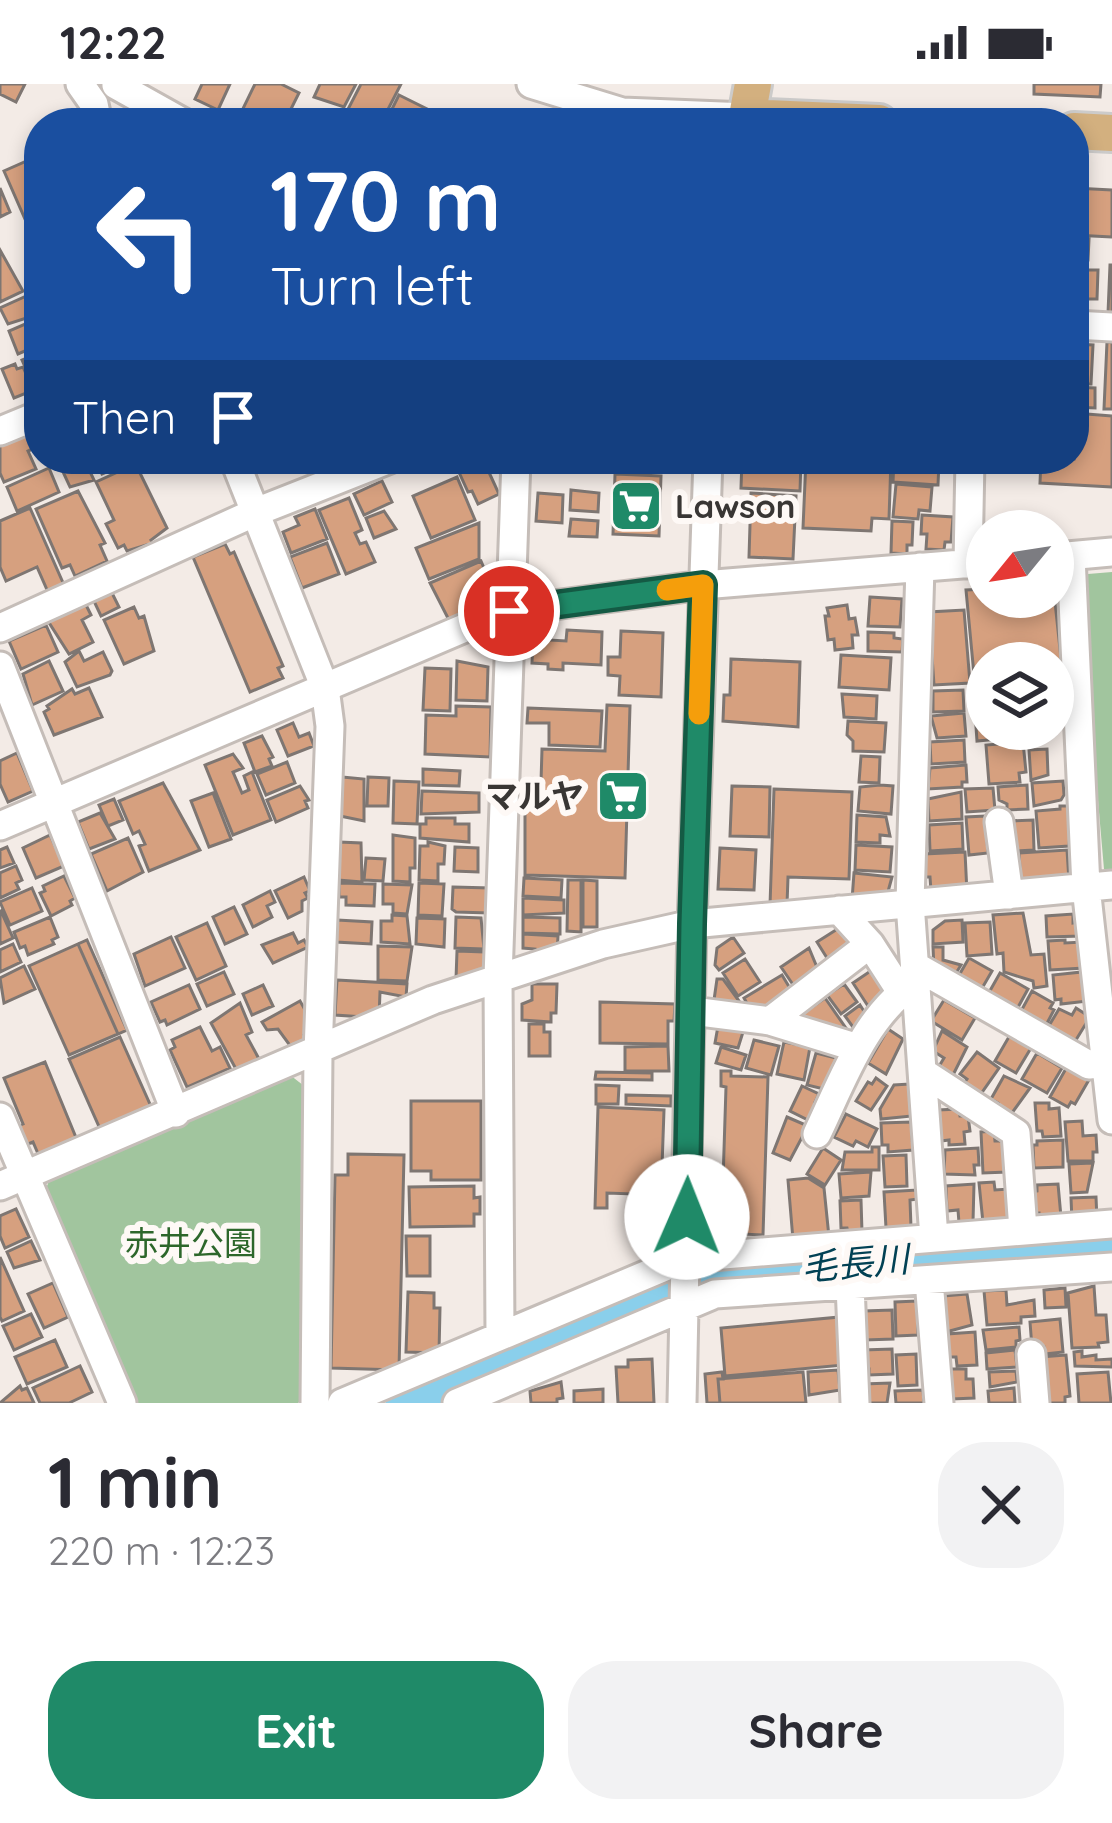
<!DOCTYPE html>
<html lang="en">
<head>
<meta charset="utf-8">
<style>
  :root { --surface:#fff; --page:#f2f2f3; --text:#2b2b33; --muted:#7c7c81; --accent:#1f8a68 }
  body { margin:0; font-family:Quicksand,"Noto Sans JP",sans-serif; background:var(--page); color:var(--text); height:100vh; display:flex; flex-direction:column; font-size:45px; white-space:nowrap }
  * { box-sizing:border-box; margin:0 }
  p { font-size:39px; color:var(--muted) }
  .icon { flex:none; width:66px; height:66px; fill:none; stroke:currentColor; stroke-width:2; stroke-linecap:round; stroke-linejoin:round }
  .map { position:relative; height:1319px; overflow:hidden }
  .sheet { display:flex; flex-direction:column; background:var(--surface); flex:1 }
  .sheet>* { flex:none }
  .hud { position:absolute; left:24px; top:24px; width:1065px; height:366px; border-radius:48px; box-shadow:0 6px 18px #0003; background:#1a4fa0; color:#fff; overflow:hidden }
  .needle { width:78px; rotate:240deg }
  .controls { position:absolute; left:966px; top:426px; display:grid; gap:24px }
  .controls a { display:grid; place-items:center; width:108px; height:108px; border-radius:50%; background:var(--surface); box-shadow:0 6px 18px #0003; font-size:60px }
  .pin { position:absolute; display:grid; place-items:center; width:102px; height:102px; color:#fff; margin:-51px; border:6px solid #fff; border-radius:50%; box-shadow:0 3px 12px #0007 }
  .me { position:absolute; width:132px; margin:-66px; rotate:1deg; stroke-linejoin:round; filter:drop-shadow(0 0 9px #0008) }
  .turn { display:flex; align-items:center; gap:42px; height:252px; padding:0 48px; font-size:54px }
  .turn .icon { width:156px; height:156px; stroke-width:2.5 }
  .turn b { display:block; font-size:84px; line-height:102px }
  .then { display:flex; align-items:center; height:114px; padding:0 48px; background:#0003; gap:24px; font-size:45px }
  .round { display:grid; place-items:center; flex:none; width:126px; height:126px; border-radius:48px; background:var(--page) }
  .head { display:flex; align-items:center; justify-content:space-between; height:204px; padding:0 48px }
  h1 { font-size:72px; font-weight:700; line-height:90px }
  .action { display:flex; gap:24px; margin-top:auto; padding:24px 48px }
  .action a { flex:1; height:138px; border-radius:48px; background:var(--accent); color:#fff; font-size:48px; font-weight:700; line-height:138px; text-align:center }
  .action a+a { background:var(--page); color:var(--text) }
  .status { display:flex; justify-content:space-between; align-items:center; height:84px; padding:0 60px; background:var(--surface); direction:ltr }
  .status svg { height:33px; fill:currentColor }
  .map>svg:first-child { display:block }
  .green { fill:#a1c59e }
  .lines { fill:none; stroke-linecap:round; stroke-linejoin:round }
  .river { stroke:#8acfeb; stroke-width:45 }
  .building { fill:#d6a07f; stroke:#7e7672; stroke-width:3 }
  .minor-casing { stroke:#c5bdb8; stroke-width:33 }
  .major-casing { stroke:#cccbca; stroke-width:42 }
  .minor { stroke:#fff; stroke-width:27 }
  .major { stroke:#d3b07f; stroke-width:36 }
  .route-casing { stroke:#145a44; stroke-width:30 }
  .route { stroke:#1f8a68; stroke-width:21 }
  .slow { stroke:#f59e0b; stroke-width:21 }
  .labels { text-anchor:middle; stroke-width:12; stroke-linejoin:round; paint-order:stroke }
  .poi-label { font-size:33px; font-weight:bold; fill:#393634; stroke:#fef9f6; text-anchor:start }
  .park-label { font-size:33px; fill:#2d672b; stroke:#fef9f6 }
  .water-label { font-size:36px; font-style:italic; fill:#024154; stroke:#fef9f6 }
</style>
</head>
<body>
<div class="status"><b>12:22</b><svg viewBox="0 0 49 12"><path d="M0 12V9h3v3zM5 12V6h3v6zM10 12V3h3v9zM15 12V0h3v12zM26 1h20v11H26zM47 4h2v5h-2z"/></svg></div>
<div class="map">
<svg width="1112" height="1319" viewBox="0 0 1112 1319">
  <rect width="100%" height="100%" fill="#f3ebe6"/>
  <!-- green -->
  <path class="green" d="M1112,488v302l-8,-5 -25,-286 9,-9z
    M290,991l18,14 -4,308 -6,6h-164l-89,-212 6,-15z"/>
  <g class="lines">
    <!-- river -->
    <path class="river" d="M408,1319l307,-128 397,-34"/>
  </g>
  <!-- building -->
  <path class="building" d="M0,0h25l-9,18 -16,-8z
    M202,0h28l-12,26 -23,-11z
    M255,0h26l18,9 -15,30h-48z
    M320,0h36l-12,23 -30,-10z
    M361,0h40l-20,39h-16l-19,-10z
    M1034,0h67l-1,13 -66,-3z
    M399,11l36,18 -5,10h-45z
    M304,28l21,9 -1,2h-29z
    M29,76l10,22v58l-4,2 -31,-71z
    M0,104l10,24 -10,5z
    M1074,104l38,2v47l-38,-2z
    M1074,154l15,1 -1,21 -14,-1z
    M0,166l23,41 -23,11z
    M1076,178h11l-1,8h12l-1,29h-22z
    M1110,181h2v48h-4z
    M33,209l6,21 -31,10 -8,-16z
    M39,234v27l-21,9 -9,-23z
    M1107,258h5v67h-8z
    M1074,260l19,1 -2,39h-15z
    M39,269v22l-9,3 -8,-18z
    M15,280l2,5 6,-2 7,16 -4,1 3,8 -15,6 -12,-29z
    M1074,303l21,1v20l-21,-1z
    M1074,329l38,3v71l-72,-4 1,-24h33z
    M28,348l7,16 -7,3 8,18 -32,13 -4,-9v-28z
    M57,375h27l10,21 -24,7z
    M95,375h30l2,4 -25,11z
    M453,375h36l3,7 -5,2 12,26 -21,10 -6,-13 -4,1z
    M742,375l59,1 -1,31 -59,-3z
    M806,375h85l-2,60 -17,-1 -1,13 -68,-3z
    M894,375l45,3 -1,23 -45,-3z
    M131,382l1,3 5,-2 30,61 -16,12 2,3 -26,8 -3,-6 -6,3 -12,-24 8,-4 -18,-38z
    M49,384l10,24 -42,19 -10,-24z
    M615,390l46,2 -2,60 -46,-2z
    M457,393l18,43 -44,18 -18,-42z
    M382,397l10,21 -28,13 -10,-21z
    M896,400l36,3 -2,24 -11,-1 -1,9 -25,-2z
    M571,406l28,3 -1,19 -28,-2z
    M78,407l27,52 -5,2 7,16 -32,15 -5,-11 -8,3 -26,-59z
    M538,409l25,2 -1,28 -26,-2z
    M751,409l45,3 -3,63 -44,-2z
    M349,414l13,32 -7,3 5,11 6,-2 9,20 -29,12 -27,-64z
    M30,424l34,77 -16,7 -11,-25 -31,14 -6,-14v-46z
    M315,425l12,30 -36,14 -8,-21 16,-7 -4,-8z
    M384,427l12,18 -22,9 -8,-20z
    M922,431l31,2 -2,25h-6l-1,8 -18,-1 1,-15h-6z
    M571,435l27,2 -1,16 -28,-1z
    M892,437l21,1 -1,23h-5v9l-16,-1z
    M479,439v36l-50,20 -13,-31z
    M327,459l12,31 -37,14 -12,-31z
    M225,460l5,10 4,-2 49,114 -5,2 5,10 -33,14 -57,-135z
    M481,477l11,26 -17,8 7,17 -31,12 -21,-41z
    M1053,499l9,85h-9v-5h-66v11l-13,1 -8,-85 21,-1v8h66z
    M110,505l9,18 -18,9 -9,-19z
    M870,513l32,2 -2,28 -32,-1z
    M85,519l6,12 -9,5 11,22 -24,12 -21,-33z
    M847,521l2,14 6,-1 3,17h-6l1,13 -18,2 -1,-11 -6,1 -3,-24h4l-2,-8z
    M134,523l5,11 5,-2 10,35 -30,13 -20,-44z
    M964,526l6,73 -36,2 -5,-73z
    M46,541l12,27 -37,17 -12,-28z
    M567,546l35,2 -1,33 -38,-2v7l-15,-1v-5l-16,-1 1,-24 33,2z
    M621,547l42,2 -2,64 -42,-2 1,-19 -12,-1v-18h12z
    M868,548l26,1v5l9,1 -1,13 -34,-1z
    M79,567l5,10 19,-9 9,19 -2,4 -33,12 -12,-25z
    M841,571l50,3 -2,32 -50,-3z
    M731,575l69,3 -2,65 -75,-6 1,-26h6z
    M49,577l14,30 -31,14 -9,-31z
    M457,577l31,6 -1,34 -31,-1z
    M425,584l26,1 -1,42 -27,-1z
    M987,594v30h-8l-1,-6h-4l-2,-23z
    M89,604l13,29 -48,18 -10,-23 5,-3 -2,-3 25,-17 3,5z
    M963,606l1,21 -31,1v-21z
    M842,610l35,2 -1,23 -32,-2z
    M607,621l23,1 -5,172 -100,-3v-93h16l1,-33 63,2z
    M456,622l35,1 -1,50 -65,-3 1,-39 30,1z
    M528,624l74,3 -2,36 -51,-2v-22h-22z
    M975,628h12v17h11l1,10 -22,2z
    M964,629l2,23 -29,2 -6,-22z
    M848,637l38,2 -2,29 -31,-1v-10l-6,-6z
    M293,639l6,14 10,-4 5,13 -26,10 -11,-26z
    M1010,645h36v7h-35z
    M262,652l11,21 -4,2 3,7 -17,6 -11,-29z
    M964,656l1,22 -34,2 -1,-22z
    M1023,658l3,30 -7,1 1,9 -31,2 -3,-39z
    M1047,665l1,26 -17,5 -2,-30z
    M17,669l16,38 -25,11 -8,-18v-23z
    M233,670l10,14 -10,4 9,21 7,-3 -5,-14 8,-4 19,48 -38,15 -28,-70z
    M861,672l19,1 -1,26 -20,-1z
    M287,678l8,21 -29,12 -9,-21z
    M966,681l1,17h-5v5l-34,2 2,-21z
    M423,685l37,2 -1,15 -36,-1z
    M342,693l22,2v42l-24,-5z
    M368,693l21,1 -1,28h-21z
    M394,697l25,1 -2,42 -24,-1z
    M1063,697l1,14 -3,5 -27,6 -2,-23z
    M163,699l37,67 -51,21 -10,-25 6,-2 -6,-13 -6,3 -14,-33z
    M880,701l13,1 -2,28 -33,-3 2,-24z
    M1027,701l1,24 -21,1v-6l-8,-4 -1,-13z
    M300,702l9,14 -4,1 3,7 -32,14 -9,-22z
    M732,702l38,1 -1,50 -39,-1z
    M993,704l2,22 -28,2 -2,-23z
    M774,705l78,3 -3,87 -61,-2 -1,28h-17z
    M422,707l57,2v19l-58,2z
    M961,708l1,27 -33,2 -1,-22z
    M213,709l18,46 -22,8 -18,-46z
    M114,715l9,21 -15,6 -9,-21z
    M1060,722h12l-3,40 -30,2 -3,-37 24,-2z
    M100,729l15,26 -26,10 -11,-27z
    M857,731l29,2 4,19 -10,-1v8l-24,-1z
    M985,732l3,37 -19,2 -3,-38z
    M426,734h29v6h14v18l-49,-4v-14h6z
    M1033,736l1,30 -19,1 -6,-30z
    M962,739l1,26 -33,2 -1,-26z
    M50,751l14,31 -28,12 -13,-30z
    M393,751l22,3v30h-5v14l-17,-1z
    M128,754l15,34 -36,19 -16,-37z
    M339,758l22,1 1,39 -24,-2z
    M428,758l17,4 -1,18h-6v17l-19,-1 1,-34h8z
    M856,761l36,2 -2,25 -35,-2z
    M7,763l7,16 -14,5v-18z
    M455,763l23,1v24l-24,-1z
    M720,764l36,2 -2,40 -36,-1z
    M1067,766l2,31 -48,3 -2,-31z
    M965,768l2,41 -36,-2 -1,-14h-5l-1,-23z
    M366,774l19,1 -2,22 -19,-1z
    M16,782l6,14 -6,3 3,6 -19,9v-25z
    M854,789l38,4 -6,22 -34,1z
    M64,792l11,22 -5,3 2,4 -21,11 -11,-23 5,-2 -2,-5z
    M304,793l6,14 -5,2 3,5 -6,3v10l-14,7 -13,-27z
    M524,794l38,2 -1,18 -38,-2z
    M568,796h13v52l-14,-1z
    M583,796l14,1v46h-14z
    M339,799l36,1 -1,22 -28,-1v-8h-7z
    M419,799l25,1 -2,32 -24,-1z
    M383,800l29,1 -5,29 -14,-1v-9h-10z
    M453,803l37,1 -1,25 -33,-1 -4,-3z
    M32,804l10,23 -32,14 -10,-23z
    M270,807l5,11 -8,4 5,11 -19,10 -10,-22z
    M523,814l41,2v13l-41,2z
    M234,823l13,27 -22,10 -12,-27z
    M1,827l12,27 -13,6v-32z
    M1023,829l8,42 13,-1 3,32 -13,2 -1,-7 -29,-9 -1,-19 -6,1 -4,-39z
    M1073,830v9l7,-1 1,14 -34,1 -1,-21z
    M392,831l15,1 3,28 -29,-2v-21h11z
    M50,833l8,20 -6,3 2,4 -26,11 -3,-9 -5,2 -6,-16z
    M456,833l25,1 3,31 -29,-1z
    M523,833l37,1v16l-37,-1z
    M417,834l28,1 -1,28 -28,-3z
    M337,836l35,2 -1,22 -35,-2z
    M962,836l1,22 -30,2v-14l12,-9z
    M990,838l2,32 -25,2 -2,-33z
    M207,839l19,43 -30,14 -20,-43z
    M839,844l13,20 -20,18 -15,-24z
    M293,849l5,10 6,-3 4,7 -35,16 -11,-18z
    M523,850l35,2 -1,18 -23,2 1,-7 -12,-1z
    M171,853l14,31 -40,18 -11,-32z
    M733,853l11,16 -25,17 -4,-5 2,-17z
    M87,856l40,90 -9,4 -40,-90z
    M1065,856v3l18,-1 1,26 -34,2 -2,-29z
    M13,860l8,18 -21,10v-22z
    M78,860l40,90 -49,21 -40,-89z
    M378,862l34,1 -5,34 -29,-1z
    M933,863h10v13l18,5 -8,13 -19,-10z
    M809,864l12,29 -23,15 -17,-25z
    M457,867l28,1 -1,22 -28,5z
    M969,874l23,13 -11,19 -23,-13z
    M745,875l15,23 -22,14 -15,-23z
    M24,882l11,23 -31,14 -4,-25z
    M872,886l14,21 -18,15 -15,-23z
    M224,888l10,22 -27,12 -10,-22z
    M1082,888l6,29 -27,3v-5l-6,1 -2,-25z
    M1000,889l28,16 -12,22 -29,-15z
    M782,891l12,20 -32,20 -11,-4 -7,-13z
    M717,895h6l16,22 -1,9 -25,-3z
    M337,896l70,4 -1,13 -26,-5 -1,26 -44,-3z
    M532,900h25l-1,29h-5v9l-29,-2v-16l10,-4z
    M844,900l13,18 -16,12 -14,-19z
    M189,901l11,24 -33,16 -2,-5 -5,2 -9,-20z
    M263,901l10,21 -21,9 -9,-21z
    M1032,907l21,12 -3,5 4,2 -9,17 -25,-14z
    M825,914l23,33 -6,4 -44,-18z
    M944,916l31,18 -13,22 -31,-19z
    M300,917l12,21 -1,10 -7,3 4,8 -14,8 -16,-22 -11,1 -5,-8z
    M600,918l75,2 -1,17h-6v23l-68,-1z
    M240,919l12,29 -6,3 13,24 -22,12 -26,-48z
    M860,921l7,11 -9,18 -13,-18z
    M1076,924l14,9 -19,31 -24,-19 12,-20 13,6z
    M529,940h15v8h6v24h-21z
    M718,942l25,6 -5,16 -23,-5z
    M200,943l12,24 8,-4 10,21 -43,19 -17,-37 5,-3 -3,-7z
    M888,945l15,10 -17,35 -18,-11z
    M942,947l25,16 -15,30 -14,-9 6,-10 -11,-7z
    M1010,951l21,13 -15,25 -21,-12z
    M120,953l33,74 -52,20 -32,-72z
    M754,956l25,6 -8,29 -25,-7z
    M784,958l26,5 -6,33 -27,-6z
    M668,962l1,25h-44v-24z
    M721,963l25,8 -5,15 -25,-7z
    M977,968l22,16 -21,30 -16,-12 5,-7 -7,-5z
    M816,969l24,6 -12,31 -21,-5z
    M1037,969l25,15 -15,25 -25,-14z
    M45,978l32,78 -38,16 -6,-14 -10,4 -8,-19 8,-3 -19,-46z
    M1068,981l22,13 -15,26 -4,-2 -3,5 -18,-10z
    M721,987h10v5l37,1 -5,158 -21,-1v11l-21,-1 5,-157 -5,-1z
    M596,988l56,1v7l-57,-1z
    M1004,992l26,12 -21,29 -14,-9 3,-5 -7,-4z
    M876,994l11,8 -16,24 -15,-9 12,-19 4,2z
    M909,1000l3,32 -31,3 -1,-10 14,-24z
    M596,1001l23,1 -1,18h-22z
    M802,1002l17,8 -4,8 4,2 -9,17 -20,-10z
    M626,1011l45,1v10l-45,-2z
    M411,1017h70v79h-50v-9h-20z
    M1035,1019h14v6l10,-1 2,28 -18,1 -1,-6h-5z
    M598,1023l66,3 -3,85 -54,-2v15h-12z
    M959,1025l1,7h8l2,15 -6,1 1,12 -16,1v-5l-8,1 -3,-31z
    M846,1030l31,15 -9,18 -12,-6 -3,5 -19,-9z
    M787,1033l21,9 -18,34 -17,-7z
    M1082,1037l1,15 13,-1 1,17h-4v9h-25l-3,-39z
    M911,1038l2,28 -25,2v-7h-6l-1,-22z
    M994,1047l1,10h10l2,31 -24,1 -2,-41z
    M1063,1056v27l-29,1 -1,-23h4v-4z
    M872,1063h7v23h-37l3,-18h27z
    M823,1064l18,12 -16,25 -18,-11z
    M978,1064l1,17h-5l1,10 -31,-1 1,-24z
    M348,1070l56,1 -5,215 -68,-2 4,-193h13z
    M906,1071l1,31 -22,1 -2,-31z
    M1093,1079l-6,29 -16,1 -2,-29z
    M871,1088l-2,24 -28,2 -2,-24z
    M808,1094l16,10 5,49 -36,3 -5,-60z
    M994,1098l1,8 14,-1 -1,35 -25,-1 -4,-40z
    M974,1100l-1,38 -14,1 -1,-13 -11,1 -1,-25z
    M1058,1100l3,33 -22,2v-6h-7l-1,-21 6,-1v-6z
    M474,1102v12l6,-1v17h-6v12l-64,1 -1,-40z
    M917,1106l1,9 -8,1 1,27 -25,1 -2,-36z
    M1096,1113l1,23 -25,1 -1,-23z
    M861,1116l1,32h-14l-1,-4h-6l-1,-27z
    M16,1125l13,28 -24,11 -5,-12v-20z
    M406,1152h24v40h-23z
    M31,1157l9,19 -26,8 -7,-16z
    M0,1173l24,54 -22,10 -2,-4z
    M53,1199l15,34 -24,11 -16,-34z
    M1094,1202l2,29h10l2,27 -10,1 1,4 -27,1 -4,-55z
    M1065,1204l1,19 -21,1 -1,-18z
    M1006,1206l1,15 27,-5 1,16 -14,1v6l-34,2 -3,-34z
    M408,1208l26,1v15h6l-1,45 -33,-1z
    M967,1210l5,31 -26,7 -3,-36z
    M917,1217l1,34 -22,1 -1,-34z
    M892,1226l1,29 -28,1 -1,-29z
    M31,1230l11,23 -28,13 -11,-24z
    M840,1233l4,48 -119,11 -4,-48z
    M1060,1235l3,33 -18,2 -1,-7 -12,1 -2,-26z
    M1019,1243l1,13 -4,1v6l-30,3 -3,-20z
    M975,1248l2,33 -20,1 -1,-9h-7l-2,-23z
    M55,1256l12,27 -40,17 -12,-27z
    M892,1265l1,25 -24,1v-6h-6v-19z
    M1015,1266l2,17 -30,2 -1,-16z
    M1082,1267v6l14,-2v5l16,-1v8l-37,-1 -1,-14z
    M916,1270l1,31 -19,1 -2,-31z
    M1066,1271l4,41 -5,1v6h-21l-4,-46z
    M652,1275l2,44h-36l-2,-36h12v-7z
    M80,1282l12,26 -23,11h-29l-7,-15z
    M945,1285h21v10h7l1,19 -22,1z
    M838,1286l2,20 -31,5 -1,-23z
    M1016,1287l1,11 -27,5 -1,-15z
    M722,1288l1,7h-5l2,24h-13l-2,-29z
    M803,1288l3,31h-86l-2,-24z
    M1108,1288l3,31h-32l-2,-29z
    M561,1298l2,16 -6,1v4h-26l-1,-12z
    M890,1299l-3,20h-23l-1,-19z
    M20,1302l2,4 5,-2 7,15h-34z
    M1014,1304l1,15h-26l-1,-12z
    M603,1305v14h-29v-12z
    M923,1306l1,13h-28l-1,-12z"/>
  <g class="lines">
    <!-- minor casing -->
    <g class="minor-casing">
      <path id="minor" d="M80,0l14,20 4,19
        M531,0l91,28 125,5 -1,6
        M116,1l68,38
        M1074,241l38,2
        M0,347l39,-16
        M234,375l91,229 5,38 -12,327 -3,350
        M1071,472l15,331 26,233
        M1056,473l56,-5
        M968,480l2,-105
        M920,483l-10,336 24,335
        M0,544l256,-116 134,-53
        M0,582l176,447
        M999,738l10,73
        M0,742l502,-214 201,-27 284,-23
        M839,826l31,34 31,48
        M917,883l172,98 23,-3
        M692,927l78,10 88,27
        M770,937l100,-77
        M924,989l92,60 7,97
        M0,1033l122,286
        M817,1050c25,-52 48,-119 98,-151
        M0,1102l433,-186 170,-56 89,-20 420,-39
        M929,1196l10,123
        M850,1201l5,118
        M500,1252l-2,-358 18,-519
        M1031,1270l4,49
        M342,1319l344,-145 426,-34
        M457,1319l258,-109 397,-27
        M682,1319l10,-479 16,-465"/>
    </g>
    <!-- major casing -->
    <g class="major-casing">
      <path id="major" d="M753,0l-6,33 132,6
        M1074,47l38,2"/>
    </g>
    <!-- minor -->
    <use href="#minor" class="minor"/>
    <!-- major -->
    <use href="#major" class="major"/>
  </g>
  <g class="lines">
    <!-- route casing -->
    <g class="route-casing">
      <path id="route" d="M509,527l194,-26 -11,339 -5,293"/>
    </g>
    <!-- route -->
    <use href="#route" class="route"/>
    <!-- slow -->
    <path class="slow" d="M667,506l36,-5 -4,129"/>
  </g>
  <!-- icons -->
  <defs>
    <g id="supermarket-square" transform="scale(2.7)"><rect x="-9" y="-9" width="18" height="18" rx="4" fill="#1f8a68" stroke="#fef9f6"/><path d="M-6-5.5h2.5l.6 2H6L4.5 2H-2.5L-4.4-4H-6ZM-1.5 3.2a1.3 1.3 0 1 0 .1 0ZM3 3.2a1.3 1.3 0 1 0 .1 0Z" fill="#fff"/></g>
  </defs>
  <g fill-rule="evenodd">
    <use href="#supermarket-square" x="636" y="422"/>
    <use href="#supermarket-square" x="623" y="712"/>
  </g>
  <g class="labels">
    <!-- poi labels -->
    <g class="poi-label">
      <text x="675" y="434">Lawson</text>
      <text x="584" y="724" text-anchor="end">マルヤ</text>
    </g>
    <!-- park labels -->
    <g class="park-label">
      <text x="191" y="1171">赤井公園</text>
    </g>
    <!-- water labels -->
    <g class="water-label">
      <text transform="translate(855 1179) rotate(-5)" y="13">毛長川</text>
    </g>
  </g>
</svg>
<div class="controls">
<a><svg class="needle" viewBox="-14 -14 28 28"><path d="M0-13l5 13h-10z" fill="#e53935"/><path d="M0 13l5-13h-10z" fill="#7c7c81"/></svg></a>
<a><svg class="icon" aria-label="layers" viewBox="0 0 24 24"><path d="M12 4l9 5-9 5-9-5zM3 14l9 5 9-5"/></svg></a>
</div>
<div class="pin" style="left:509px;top:527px;background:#d93025"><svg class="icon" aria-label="arrive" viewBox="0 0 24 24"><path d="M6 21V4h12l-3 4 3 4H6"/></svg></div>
<svg class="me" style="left:687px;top:1133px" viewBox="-20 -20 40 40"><circle r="19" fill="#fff"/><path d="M0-13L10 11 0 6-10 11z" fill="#1f8a68"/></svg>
<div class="hud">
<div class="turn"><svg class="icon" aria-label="left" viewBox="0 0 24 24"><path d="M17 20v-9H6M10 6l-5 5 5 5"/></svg><div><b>170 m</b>Turn left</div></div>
<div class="then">Then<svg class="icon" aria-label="arrive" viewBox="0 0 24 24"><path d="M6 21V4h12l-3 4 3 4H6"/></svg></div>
</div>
</div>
<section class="sheet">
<div class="head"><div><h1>1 min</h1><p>220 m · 12:23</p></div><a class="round"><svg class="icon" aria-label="close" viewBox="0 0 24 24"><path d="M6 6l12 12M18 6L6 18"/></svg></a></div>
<div class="action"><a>Exit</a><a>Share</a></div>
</section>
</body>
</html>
